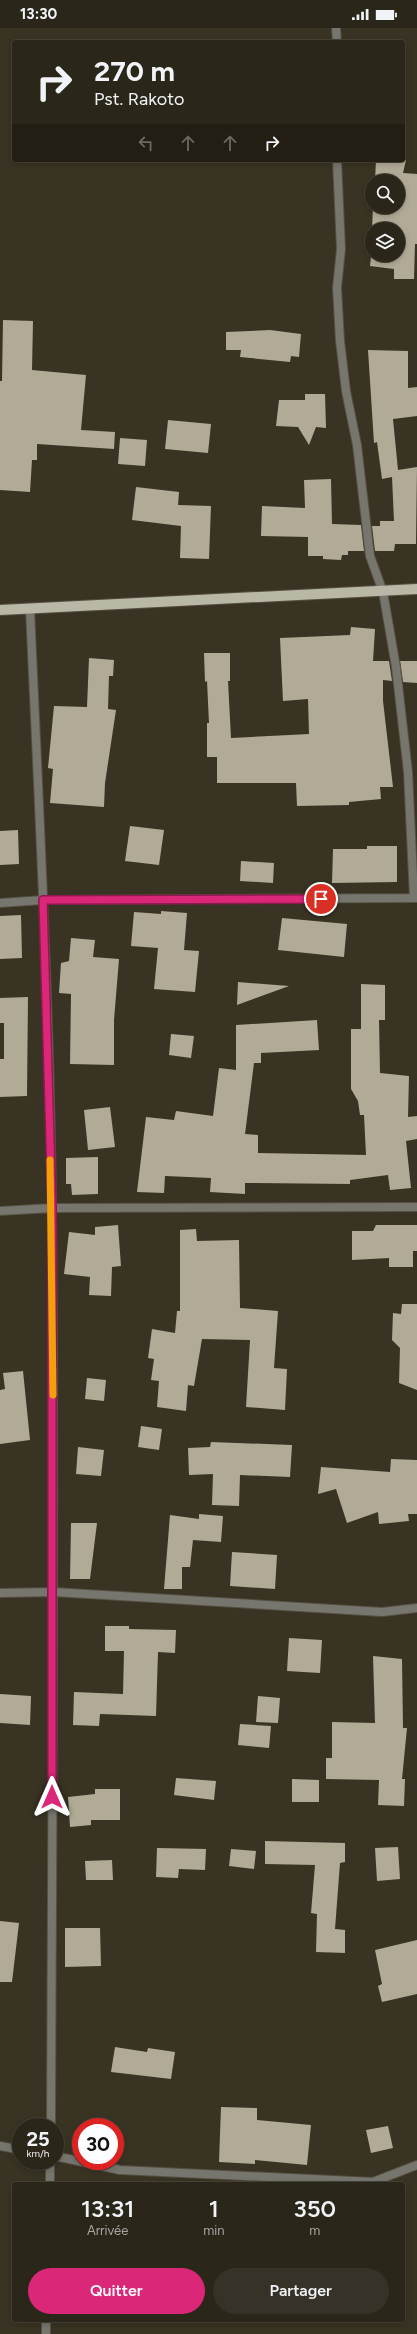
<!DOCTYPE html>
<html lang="fr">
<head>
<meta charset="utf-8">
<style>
  :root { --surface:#2b261a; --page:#373227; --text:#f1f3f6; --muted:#a6a5a2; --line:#474339; --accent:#db2777 }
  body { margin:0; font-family:Figtree,sans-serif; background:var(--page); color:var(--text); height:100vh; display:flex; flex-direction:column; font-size:15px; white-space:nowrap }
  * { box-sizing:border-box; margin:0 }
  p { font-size:13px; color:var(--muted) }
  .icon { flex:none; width:22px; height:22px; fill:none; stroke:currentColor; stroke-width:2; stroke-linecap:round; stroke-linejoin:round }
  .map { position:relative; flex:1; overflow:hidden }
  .panel { position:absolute; left:12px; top:2154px; width:393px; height:140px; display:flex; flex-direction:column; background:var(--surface); border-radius:4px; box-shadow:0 2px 6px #0003,0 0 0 1px var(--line) }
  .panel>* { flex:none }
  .hud { position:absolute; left:12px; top:12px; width:393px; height:122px; border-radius:4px; box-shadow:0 2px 6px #0003,0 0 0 1px var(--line); background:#2b261a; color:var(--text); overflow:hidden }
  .controls { position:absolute; left:365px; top:146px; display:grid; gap:8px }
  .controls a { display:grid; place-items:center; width:40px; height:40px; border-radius:50%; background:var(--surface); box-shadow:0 2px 6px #0003,0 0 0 1px var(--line); font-size:20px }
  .speed { position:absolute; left:12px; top:2090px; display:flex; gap:8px; font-size:20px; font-weight:700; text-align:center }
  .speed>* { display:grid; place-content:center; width:52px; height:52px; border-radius:50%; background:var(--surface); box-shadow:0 2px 6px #0003,0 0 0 1px var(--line); line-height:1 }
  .speed small { font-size:10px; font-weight:400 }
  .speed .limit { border:6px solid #d22; background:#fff; color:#111 }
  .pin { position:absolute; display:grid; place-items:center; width:34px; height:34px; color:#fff; margin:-17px; border:2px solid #fff; border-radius:50%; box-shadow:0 1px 4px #0007 }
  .me { position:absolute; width:44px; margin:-22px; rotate:0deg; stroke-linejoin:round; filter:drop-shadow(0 0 3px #0008) }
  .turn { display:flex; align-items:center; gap:14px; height:84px; padding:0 16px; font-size:18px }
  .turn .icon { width:52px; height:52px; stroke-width:2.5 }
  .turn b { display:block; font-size:28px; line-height:34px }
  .lanes { display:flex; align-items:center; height:38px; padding:0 16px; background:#0003; justify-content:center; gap:20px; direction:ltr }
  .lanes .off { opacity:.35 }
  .eta { display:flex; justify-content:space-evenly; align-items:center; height:68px; text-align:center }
  .eta b { font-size:24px; font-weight:600; line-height:28px }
  .action { display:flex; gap:8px; margin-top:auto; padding:8px 16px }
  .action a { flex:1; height:46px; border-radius:24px; background:var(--accent); color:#fff; font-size:16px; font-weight:600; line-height:46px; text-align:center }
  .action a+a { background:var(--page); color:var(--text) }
  .status { display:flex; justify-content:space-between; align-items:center; height:28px; padding:0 20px; background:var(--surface); direction:ltr }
  .status svg { height:11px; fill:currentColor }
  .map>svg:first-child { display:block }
  .building { fill:#b1aa97 }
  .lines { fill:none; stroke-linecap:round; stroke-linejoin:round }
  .street-casing { stroke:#565142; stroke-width:10 }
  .primary-casing { stroke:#565142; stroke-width:12 }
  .street { stroke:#76766e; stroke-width:8 }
  .primary { stroke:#b9b7a6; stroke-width:10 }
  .route-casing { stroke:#8e194d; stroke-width:10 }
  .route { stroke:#db2777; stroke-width:7 }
  .slow { stroke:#f59e0b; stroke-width:7 }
</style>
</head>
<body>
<div class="status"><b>13:30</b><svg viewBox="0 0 49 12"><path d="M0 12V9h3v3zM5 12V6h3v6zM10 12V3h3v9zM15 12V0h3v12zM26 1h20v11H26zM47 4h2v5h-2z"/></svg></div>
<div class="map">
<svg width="417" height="2306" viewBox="0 0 417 2306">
  <rect width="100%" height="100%" fill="#393323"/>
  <!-- building -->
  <path class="building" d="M376,132h30l-3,13 14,1v70h-2l-1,35h-20v-10l-24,-3 2,-18v7h26v-26h-26l1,-22h25v-26h-23z
    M3,292l30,1 -1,49 54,5 -5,55 34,2 -1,17 -77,-5v16h-5l-2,32 -30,-2v-109h2z
    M270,302l31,4 -2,23 -8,-1 -1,6 -50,-5 1,-7h-15v-18z
    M368,322l40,1v37l9,-1v29l-24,3 5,51 19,-3 -1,77h-21l-1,7h-19l-3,-25h8v-5h14l-2,-44 -10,2 -5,-37 -3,1z
    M305,366h20l1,34 -10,-1 -7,18 -11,-18 -22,-1 3,-26h26z
    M168,392l43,4 -3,29 -43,-4z
    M120,410l27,2 -2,26 -27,-2z
    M331,451l1,45 29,1 3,26h-16v4h-6l-1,5 -18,-1v-3h-15v-19l-47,-1 1,-30 43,2 -1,-28z
    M136,459l43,5 -1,13 33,1 -2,53 -29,-1 1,-32 -49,-6z
    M351,599l24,2 -2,32h16l3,20 -9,-1v21l10,86h-13l1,12 -32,3v3l-52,1 -1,-23h-79v-26h-10v-34h2l-2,-42 -2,1 -1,-29h26v28h-2l3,57 78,-4 -1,-35 -25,2 -3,-63 70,-3z
    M89,630l25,2 -1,16h-4l-1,33 8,1 -11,73 -1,24 -54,-4 3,-34 -5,-1 6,-62 33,1z
    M400,633h17v22l-14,-1z
    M130,798l34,4 -5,35 -34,-4z
    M18,802l1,34 -19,1v-34z
    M367,818h30v36l-65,1 1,-34h34z
    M241,833l33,2 -1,20 -33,-2z
    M161,883l26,2 -3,37 15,1 -4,41 -41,-3 4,-41 -27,-2 3,-34 27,2z
    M21,887l1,43 -22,1v-43z
    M282,890l65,6 -3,33 -66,-7z
    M71,910l24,2 -2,17 26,2 -5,61v45l-44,-1 1,-70 -12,-1 2,-30 8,-2z
    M238,954l51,4 -52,19z
    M361,956l24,1v35h-6l1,53 29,3 -1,41 9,-1v23l-11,2 5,47 -21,2 -2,-15 -38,5v4l-105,-1v11l-35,-2 1,-14 -46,-2 -1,17 -27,-1 9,-75 28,3 2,-9 37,5 6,-48 17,2v-45l81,-5 2,30 -58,3v10h-7l-9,71 13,1v18l108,2 -2,-40h-4l-2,-14 -7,-12v-60h10z
    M28,969l-1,99 -27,1v-38h4v-36h-4v-25z
    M171,1006l23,2 -3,22 -22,-3z
    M110,1079l5,40 -27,3 -4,-40z
    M98,1129v37l-26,1 -1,-11h-5v-26z
    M118,1197l3,41 -9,1 -1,29 -22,-1 1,-18 -26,-3 5,-42 26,3v-8z
    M376,1197h41v26h-4v16h-24v-9l-37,2v-29h21z
    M196,1201l1,12 42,-1 1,68 38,3 -4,57 13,1 -2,41 -39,-3 4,-67 -48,-1 -8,47 -6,-1 -2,26 -29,-4 2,-26 -8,-1 3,-21 -6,-1 4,-29 23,4 2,-22h3v-81z
    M402,1276h15v86l-18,-7 1,-35 -8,-8 1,-27 8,1z
    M23,1343l7,69 -30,4v-54l5,-1 -2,-16z
    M87,1350l19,2 -2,21 -19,-2z
    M141,1398l21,3 -3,21 -21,-3z
    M211,1414l81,3 -2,32 -50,-2 -1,31 -27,-1 1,-31 -24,1 -1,-27 22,-1z
    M78,1419l26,3 -3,26 -25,-2z
    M391,1431l26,1v54h-9l1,7 -30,3 -1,-12 -31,11 -11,-34 -18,5 3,-27 69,5z
    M199,1486l24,2 -2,26 -28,-2 -3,27h-8v22h-18l6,-74 29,4z
    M71,1495h26l-7,56h-20z
    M232,1524l45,3 -2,34 -45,-3z
    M105,1598h24v3l47,1 -1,23 -17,-1 -2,64 -56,-2 -1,12 -26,-1 1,-33 49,2 1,-43h-19z
    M289,1610l33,2 -2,33 -33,-2z
    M373,1628l29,3 1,69h4l-5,51h3l-1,27 -26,-1 1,-25 -53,-1v-21h6v-36l43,1z
    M0,1666l31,2 -1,29 -30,-2z
    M258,1668l22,2 -2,25 -22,-1z
    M240,1696l31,2 -2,22 -31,-3z
    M176,1750l40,3 -2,19 -40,-5z
    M292,1751l27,1v22h-27z
    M95,1761h25v31h-29v5l-21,2 -2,-30 27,-3z
    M265,1813l80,2v19l-5,1 -5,66 10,1v23l-29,-1 1,-38 -6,-1 4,-48 -50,-1z
    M398,1819l2,32 -23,2 -2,-33z
    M157,1820l49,1 -1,21 -26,-1 -1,9 -22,-1z
    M231,1821l25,2 -2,18 -25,-3z
    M112,1832l1,20h-27l-1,-19z
    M0,1893l19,2 -7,59h-12z
    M65,1900h35l1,38 -36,1z
    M417,1912v54l-35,8 -4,-16 4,-2 -7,-34z
    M115,2019l32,5 1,-4 27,4 -4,27 -60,-7z
    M221,2079l36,1v12l54,5 -4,40 -52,-5v4l-36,-2z
    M388,2098l5,22 -22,5 -5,-23z"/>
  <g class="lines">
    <!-- street casing -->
    <g class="street-casing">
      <path id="street" d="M336,0l1,14
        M337,132l4,89 -4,39 3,53 6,50 11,54 13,111 13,36 13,75 12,105 6,126
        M30,581c9,201 20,402 22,602 3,306 0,611 -1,916
        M0,875l43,-3 374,-2
        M0,1183l52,-3 365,-1
        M0,1565l54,-1 328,20 35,-4
        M0,2118l21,4
        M55,2128l65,14 253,12 44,-17
        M50,2156v-23
        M46,2306v-14"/>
    </g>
    <!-- primary casing -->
    <g class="primary-casing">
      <path id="primary" d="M0,582l417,-21"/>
    </g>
    <!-- street -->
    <use href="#street" class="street"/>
    <!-- primary -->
    <use href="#primary" class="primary"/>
  </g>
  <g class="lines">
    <!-- route casing -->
    <g class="route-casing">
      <path id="route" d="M52,1769v-589l-9,-308 278,-1"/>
    </g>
    <!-- route -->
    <use href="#route" class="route"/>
    <!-- slow -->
    <path class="slow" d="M50,1132l3,235"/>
  </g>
</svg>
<div class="controls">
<a><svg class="icon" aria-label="search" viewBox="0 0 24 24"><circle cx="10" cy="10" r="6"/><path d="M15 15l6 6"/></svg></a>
<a><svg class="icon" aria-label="layers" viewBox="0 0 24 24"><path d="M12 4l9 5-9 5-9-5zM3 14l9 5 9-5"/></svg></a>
</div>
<div class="speed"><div>25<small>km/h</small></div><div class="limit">30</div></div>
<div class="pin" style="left:321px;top:871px;background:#d93025"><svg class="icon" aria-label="arrive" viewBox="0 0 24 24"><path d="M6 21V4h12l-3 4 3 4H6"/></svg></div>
<svg class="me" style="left:52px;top:1769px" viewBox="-20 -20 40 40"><path d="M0-17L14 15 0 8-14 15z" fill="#db2777" stroke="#fff" stroke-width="4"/></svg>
<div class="hud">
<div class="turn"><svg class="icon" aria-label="right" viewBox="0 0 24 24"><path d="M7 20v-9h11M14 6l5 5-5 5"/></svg><div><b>270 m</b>Pst. Rakoto</div></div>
<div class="lanes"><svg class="icon off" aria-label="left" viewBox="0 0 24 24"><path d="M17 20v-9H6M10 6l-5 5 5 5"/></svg><svg class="icon off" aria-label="ahead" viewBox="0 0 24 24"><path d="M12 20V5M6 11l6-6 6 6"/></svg><svg class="icon off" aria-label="ahead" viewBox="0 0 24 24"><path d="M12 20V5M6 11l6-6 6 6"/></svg><svg class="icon" aria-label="right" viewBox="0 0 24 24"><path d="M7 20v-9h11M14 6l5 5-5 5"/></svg></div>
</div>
<section class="panel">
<div class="eta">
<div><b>13:31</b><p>Arrivée</p></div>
<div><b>1</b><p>min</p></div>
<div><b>350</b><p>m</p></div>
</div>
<div class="action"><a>Quitter</a><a>Partager</a></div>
</section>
</div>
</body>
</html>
